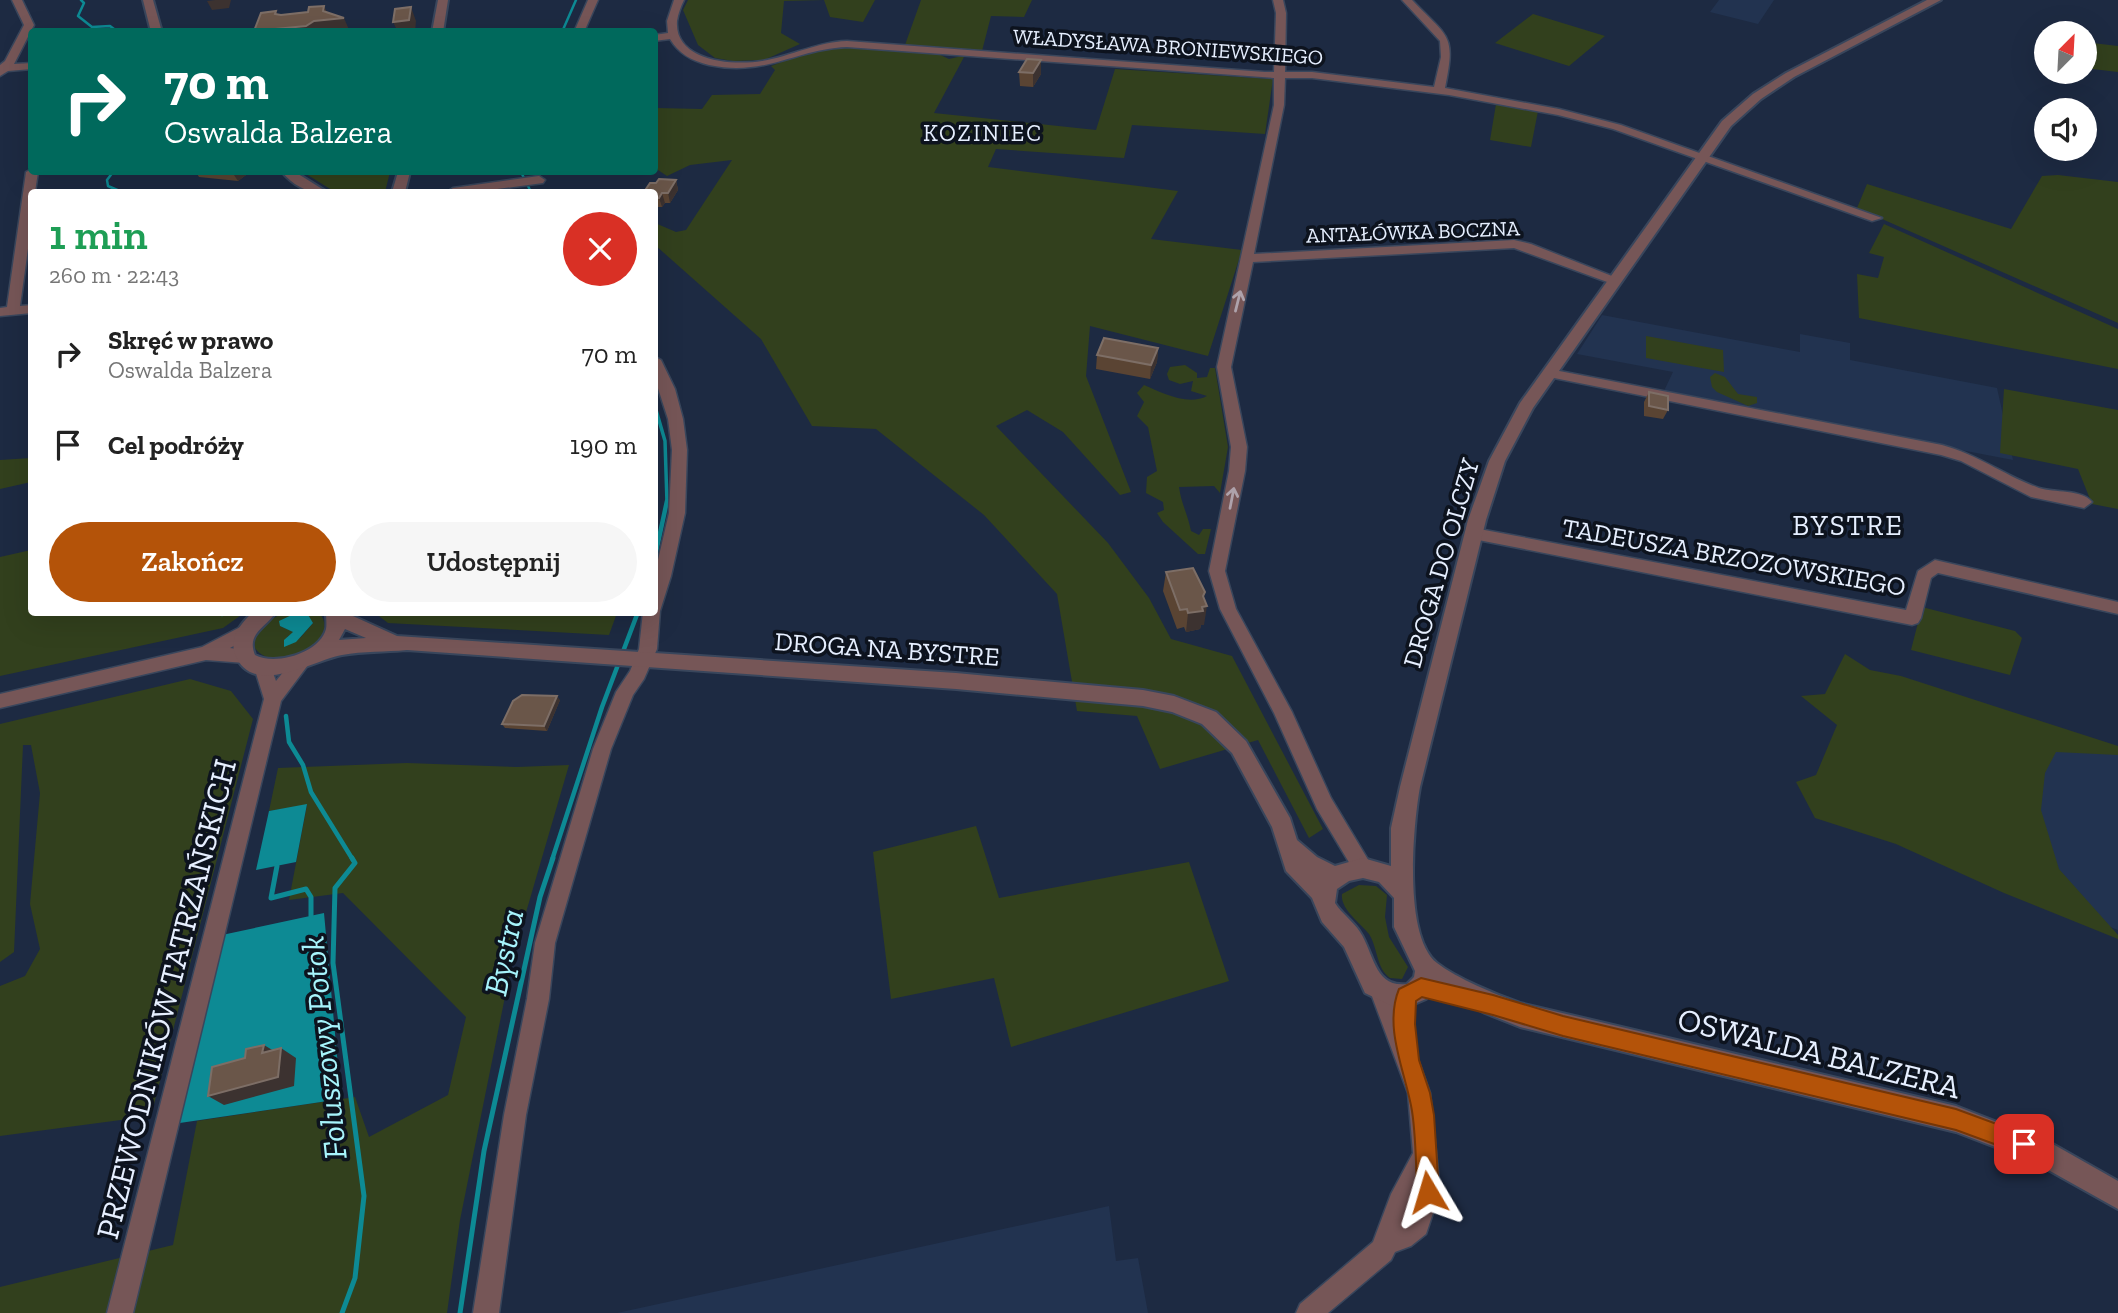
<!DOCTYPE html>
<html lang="pl">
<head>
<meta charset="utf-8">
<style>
  :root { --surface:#fff; --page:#f6f6f6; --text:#222; --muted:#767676; --accent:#b45309 }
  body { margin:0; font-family:"Zilla Slab",serif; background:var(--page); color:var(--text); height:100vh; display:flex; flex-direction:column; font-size:26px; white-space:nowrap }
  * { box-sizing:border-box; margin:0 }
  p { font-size:23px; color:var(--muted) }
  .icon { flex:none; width:38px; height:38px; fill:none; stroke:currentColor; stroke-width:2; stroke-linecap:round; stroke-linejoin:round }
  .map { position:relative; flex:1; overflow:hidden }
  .details { position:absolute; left:28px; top:189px; width:630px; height:427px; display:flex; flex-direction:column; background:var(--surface); border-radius:7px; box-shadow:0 7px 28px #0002 }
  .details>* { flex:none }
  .banner { position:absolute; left:28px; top:28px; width:630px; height:147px; border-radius:7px; box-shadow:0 7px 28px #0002; background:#00695c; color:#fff; overflow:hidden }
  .needle { width:46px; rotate:24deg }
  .fabs { position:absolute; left:2034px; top:21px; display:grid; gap:14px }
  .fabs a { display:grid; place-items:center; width:63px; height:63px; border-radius:50%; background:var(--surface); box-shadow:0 7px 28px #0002; font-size:35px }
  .pin { position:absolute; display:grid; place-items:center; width:60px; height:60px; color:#fff; margin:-30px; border-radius:14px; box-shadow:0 4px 10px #0006 }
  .me { position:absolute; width:77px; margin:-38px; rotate:353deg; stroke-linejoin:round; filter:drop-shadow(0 0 5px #0008) }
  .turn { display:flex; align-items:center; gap:24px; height:147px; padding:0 21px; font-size:32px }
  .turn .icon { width:91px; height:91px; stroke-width:2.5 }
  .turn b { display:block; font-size:49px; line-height:60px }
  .round { display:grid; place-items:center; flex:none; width:74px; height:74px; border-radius:37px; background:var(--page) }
  .summary { display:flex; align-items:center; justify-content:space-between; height:119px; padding:0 21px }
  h1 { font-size:42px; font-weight:600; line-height:52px; color:#1e9e55 }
  .cta { display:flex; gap:14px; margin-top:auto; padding:14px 21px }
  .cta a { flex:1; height:80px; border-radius:42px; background:var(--accent); color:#fff; font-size:28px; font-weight:600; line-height:80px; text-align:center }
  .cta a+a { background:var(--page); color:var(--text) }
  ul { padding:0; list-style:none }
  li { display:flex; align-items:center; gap:21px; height:91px; padding:0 21px }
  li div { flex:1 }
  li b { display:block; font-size:26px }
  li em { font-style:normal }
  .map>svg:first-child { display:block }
  .built { fill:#223350 }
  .green { fill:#32401d }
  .water { fill:#0d8a94 }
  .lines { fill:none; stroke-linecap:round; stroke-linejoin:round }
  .stream-far3 { stroke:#0d8a94; stroke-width:2.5 }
  .stream-far2 { stroke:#0d8a94; stroke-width:3.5 }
  .stream-far1 { stroke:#0d8a94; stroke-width:4.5 }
  .stream { stroke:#0d8a94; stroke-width:5 }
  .minor-casing { stroke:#39465c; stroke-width:3 }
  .tertiary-casing { stroke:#39465c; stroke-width:4 }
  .minor { fill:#765657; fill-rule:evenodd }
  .tertiary { fill:#765657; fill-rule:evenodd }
  .wall { fill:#5a4433 }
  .shaded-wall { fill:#3c3230 }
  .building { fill:#6a5649; stroke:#7d6e66; stroke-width:2 }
  .oneway { stroke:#aea2ab }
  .route { fill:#b45309; stroke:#753606; stroke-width:2 }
  .labels { text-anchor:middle; stroke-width:7; stroke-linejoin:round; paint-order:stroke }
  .far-street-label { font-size:21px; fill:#e6efff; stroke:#0d131e }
  .far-neighbourhood-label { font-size:23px; letter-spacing:2px; fill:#e6efff; stroke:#0d131e }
  .street-label { font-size:26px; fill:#e6efff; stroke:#0d131e }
  .neighbourhood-label { font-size:28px; letter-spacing:2px; fill:#e6efff; stroke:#0d131e }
  .near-street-label { font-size:32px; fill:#e6efff; stroke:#0d131e }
  .near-water-label { font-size:33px; font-style:italic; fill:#a7f4fc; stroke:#0d131e }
</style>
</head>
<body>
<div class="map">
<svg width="2118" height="1313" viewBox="0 0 2118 1313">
  <rect width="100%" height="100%" fill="#1d2a42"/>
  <!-- built -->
  <path class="built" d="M1719,0h55l-16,24 -48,-12z
    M1602,315l198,37v-18l50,9v17l147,28 16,72 -350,-67 10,-21 -96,-18z
    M2046,728l72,20v182l-197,-76z
    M1109,1206l7,55 22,-3 10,55h-531z"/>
  <!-- green -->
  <path class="green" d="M688,0h187l-12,22 -33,-5 -6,-17 -40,1 -3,32 19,11 -36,16 -31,1 -18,-3 -17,-13 -15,-35z
    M921,0h111l-8,17 -33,-1 -9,35 -77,-6z
    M1533,14l72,22 -36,30 -74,-23z
    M2084,42l34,4v26l-34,-4z
    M844,47l92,6 13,6 13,-3 2,1 -30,56 162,17 19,-61 158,10 -8,55 -133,-9 -8,33 -128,-9 -8,18 190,24 -27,48 91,11 -34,106 -118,-30 -4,50 45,116 -11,3 -57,-63 -36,-22 -31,16 112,117 41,55 22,41 61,17 91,173 -14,9 -51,-98 -98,29 -23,-53 -60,-5 -20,-117 -73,-79 -108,-86 -64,-3 -51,-87 -106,-94v-22l21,9 10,-2 46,-70 -42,5 -23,11 -12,-8 1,-60 46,1 10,-14 48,-1 15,-24 -4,-4 43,-16z
    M1496,104l42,7 -7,36 -41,-7z
    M303,172h87l-5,20h-50z
    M2058,175l60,7v141l-261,-115 10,-24 144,45 31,-53z
    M1884,224l234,105v40l-259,-51 -2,-44 21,4 6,-21 -15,-4z
    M1646,336l77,14 1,22 -78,-14z
    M1185,365l12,8v5l10,-1 3,-9h5l13,79 -8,46 -6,-7 -35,1c2,16 9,28 12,44l8,4 4,-6h8l-6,25h-7l-35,-32 -6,-9 7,-3 -1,-8 -17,-9 1,-16 10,-6 -9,-44 -11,-11 7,-14 -7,-9 7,-8c18,8 44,21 63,11l-16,-5 2,-10 -13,3 -11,-4 -2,-6 3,-7z
    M1715,373l10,4 13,17 19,3v6l-9,3 -31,-14 -5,-5 -2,-10z
    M2004,389l114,21v99l-26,-5 -14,-35 -78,-16z
    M31,458v24l-31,7v-29z
    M31,550l1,62 212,1 -21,15 -223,48v-119z
    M1922,607l93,24 7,7 -12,37 -99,-25z
    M284,613h17h-5l-16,13 14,6 -7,5 13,1 13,-15 -9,-10h15c25,26 -43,65 -64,35 -2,-18 14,-29 29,-35z
    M375,613h242l-8,22 -221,-12z
    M1845,654l25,16 31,6 217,70v9l-62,-3 -11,21 -4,37 18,59 59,66v4l-114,-46 -108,-49 -81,-26 -19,-36 20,-7 21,-50 -36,-29 24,-2z
    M190,679l41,12 22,28 -102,397 -151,20v-150l25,-10 15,-27 -10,-45 10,-111 -9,-48h-8l-9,207 -14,10v-238z
    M407,763l110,4 52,-2 -56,192 -53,263 -13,93h-447v-26l173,-42 24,-124 158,-24 14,40 79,-42 18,-78 -123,-124 -54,7 18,-95 -38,6 9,-43z
    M976,826l23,72 190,-36 40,119 -218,66 -17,-69 -103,21 -18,-147z
    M1359,885l17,1 11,9 -2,22 4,20 19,30 -6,12 -12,-1c-14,-10 -12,-30 -21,-44 -9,-11 -29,-25 -27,-40z"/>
  <!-- water -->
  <path class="water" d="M296,613h11l6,10 -17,19 -12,5v-7l9,-8 -13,-6 -1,-5z
    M307,804l-11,58 -40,8 13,-59z
    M324,913l17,186 -168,25 49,-189z"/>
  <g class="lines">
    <!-- stream-far3 -->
    <path class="stream-far3" d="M81,0l3,3 -6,13 14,11 18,-1 8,6
      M562,32l14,-32
      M113,172l-6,8 1,6 14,6
      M521,172l10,20"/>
    <!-- stream-far2 -->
    <path class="stream-far2" d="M654,403l11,38 2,62"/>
    <!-- stream-far1 -->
    <path class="stream-far1" d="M654,561l13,-60
      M222,614l3,-2
      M286,716l3,26 14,23 8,27 42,68
      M552,860l50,-153 36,-95"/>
    <!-- stream -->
    <path class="stream" d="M277,866l-6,32 35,-9 5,8v19
      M342,1313l13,-35 9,-82 -31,-233 2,-75 20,-25 -3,-5
      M460,1313l24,-162 56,-254 13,-39"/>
    <!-- minor casing -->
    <g class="minor-casing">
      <path id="minor" d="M12,0h10l12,25 -20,39 18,-1v6l-24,2 -8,5v-11l5,-4 19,-36z
        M588,0h10l-14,32h-10z
        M674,0h10c-3,6 -6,14 -7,21 -3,40 55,45 85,40 30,-5 55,-19 85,-20l418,31h9l2,-59 -3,-13h10l3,13 -1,59h27l122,15 7,-30 -1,-16 -38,-41h10c37,39 44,33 33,88l114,21 62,16 261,93 -10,3 -259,-92 -55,-14 -109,-20 -137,-17h-27l-1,27 -30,149 260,-14 17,4 91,36 -2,3h-10l-96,-35 -261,14 -22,105 16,80 -2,24 -20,100 11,38 56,103 39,86 42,70 -3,6 -7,3 -7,-3 -39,-65 -43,-96 -54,-104 -11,-38 20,-100 2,-24 -14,-80 57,-262v-27l-427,-31c-51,2 -82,30 -138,18 -17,-4 -30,-11 -39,-26l-16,2v-6l14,-2 -1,-12z
        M32,169v3h6l-3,20h-3v28l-12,86 12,-1v8l-32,3v-8l7,-1 19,-135z
        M539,176l6,4 -2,3 -68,9h-28l6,-4z
        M654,356l7,4 14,29 8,30 4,31 -2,63 -14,63 -11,35 -3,38 -13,30 -11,16 -22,54 -56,194 -6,56 -23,116 -27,198h-26l31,-198 23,-116 8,-56 58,-194 23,-57 14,-21 9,-22 4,-37h11v-35l15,-64 3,-63 -4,-31 -14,-43z
        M1549,369l393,76c37,10 63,31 97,43 15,5 43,1 53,14l-8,6 -53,-11 -70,-36 -20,-6 -397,-79 -2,-3z
        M1474,528l432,82 12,-39 17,-11 183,42v12l-180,-41 -7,5 -10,40 -3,5 -6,2 -444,-87 -2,-4z
        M248,623l6,2 3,5 -3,5 -24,13 21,3 3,5 -3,5 -6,2 -39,-3 -206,48v-14l202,-47z
        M302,654l6,2 3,5 -30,40 -148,612h-26l157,-614 -10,-32 3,-5h12l7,19 20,-25z
        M1381,981l8,3 6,12 35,97 10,99 -14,42 -15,12 -16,6 -4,8 -63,53h-32l4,-9 73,-62 18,-48 22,-41 -5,-60 -38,-102 3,-7z"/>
    </g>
    <!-- tertiary casing -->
    <g class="tertiary-casing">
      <path id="tertiary" d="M143,0h10l9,32h-11z
        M438,0h10l-5,32h-11z
        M1927,0h14l-147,77 -33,22 -30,27 -198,282 -28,53 -19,59 -66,267c-7,39 -17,150 17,176 19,15 60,32 83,40l436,103 95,37 67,38v28l-84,-47 -78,-30 -436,-105 -35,-14 -51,-27 -8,13 -21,9 -13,-2 -27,-13 -21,-46 -22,-25 -10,-24 -26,-27 -14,-44 -40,-74 -30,-29 -30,-12 -29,-6 -187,-17 -549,-39c-21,2 -44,1 -65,5 -29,5 -90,44 -107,-1 -6,-16 6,-31 18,-42h23c-10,16 -30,21 -21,43 20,11 65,-2 71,-26 1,-4 0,-12 0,-17h18l53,24 559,37 187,17 31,6 42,16 30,29 44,77 7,22 20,17 18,9 28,-8 28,8v-38l9,-41 68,-267 21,-59 31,-58 202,-282 31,-27 33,-21zM345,629l21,9 -27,2zM1363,878l16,4 15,16v29l21,44 -1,6 -7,7c-33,4 -33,-31 -47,-52 -7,-11 -18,-18 -25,-29l2,-14 12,-8z
        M282,172h13l32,20c-19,2 -33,-6 -45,-20z
        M398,172h12l-5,20h-13z"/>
    </g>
    <!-- minor -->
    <use href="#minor" class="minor"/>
    <!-- tertiary -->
    <use href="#tertiary" class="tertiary"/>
  </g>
  <!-- wall -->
  <path class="wall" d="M1019,72l22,2 -8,13 -13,-1z
    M196,172h54l-12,9 -39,-4z
    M676,180l2,10 -8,13h-5l-3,4h-8l2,-24z
    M1158,348l-1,14 -7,17 -54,-10 1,-14z
    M1649,392l19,18 -5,9 -19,-3v-14z
    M1166,572l38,26v27h-3l-1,4 -14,3 -2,-5 -7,2 -14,-38z
    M560,700l-13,31 -42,-3 -3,-4z"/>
  <!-- shaded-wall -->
  <path class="shaded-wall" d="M215,0h16l-2,8 -17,2 -5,-9z
    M324,6l7,14 13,-2 6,14h-95l-1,-1 21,-17 1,-3 8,17 39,-17z
    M411,7l5,14 -1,11h-17l-5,-10z
    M1041,60v14l-8,13v-14z
    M232,172h18l-12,9z
    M676,180l2,10 -8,13 -2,-10z
    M662,193l3,10 -3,4 -3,-9z
    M1158,348l-1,14 -7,17 1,-14z
    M1205,592l-2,15 4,-1 -3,19h-3l-1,4 -14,3 2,-19z
    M557,696l3,4 -13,31 -3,-5z
    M264,1045l15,9 -17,-1z
    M281,1048l15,10 -2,28 -70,19 -16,-9z"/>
  <!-- building -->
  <path class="building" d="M324,6l-1,5 21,7 -30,3 -8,5 -52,5 7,-18 15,-2 -1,3 6,1 27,-3 1,-5z
    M411,7l-2,13 -16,2 2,-13z
    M1027,59l14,1 -8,13 -14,-1z
    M659,179l17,1 -8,13h-6l-3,5h-5v-6h-10l6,-9h6z
    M1104,338l54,10 -7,17 -54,-10z
    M1649,392l19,4v14l-19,-4z
    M1193,568l12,24 -2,4 4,10 -5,1 1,4 -15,2 -1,-4 -7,1 -14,-38z
    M522,695l35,1 -13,30 -42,-2 11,-23z
    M264,1045l-2,8 19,-5 -3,29 -70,19 4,-29 33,-9 1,-9z"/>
  <!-- one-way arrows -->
  <defs><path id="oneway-shaft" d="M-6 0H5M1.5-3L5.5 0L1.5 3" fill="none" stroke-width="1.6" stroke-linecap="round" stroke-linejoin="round" transform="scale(1.75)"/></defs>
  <g class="oneway">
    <use href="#oneway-shaft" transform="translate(1238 301) rotate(-76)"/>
    <use href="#oneway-shaft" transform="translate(1232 498) rotate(-79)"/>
  </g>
  <!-- route -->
  <path class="route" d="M1421,978l72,17 70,21 393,93 76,28 3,7 -3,8 -8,3 -68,-25 -393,-94 -70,-21 -71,-18 -6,4 -1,23 4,36 11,33 4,22 5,77 -3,7 -8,4 -8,-4 -3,-7c-1,-27 -1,-55 -5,-81 -6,-38 -29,-83 -13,-122z"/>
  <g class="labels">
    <!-- far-street labels -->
    <g class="far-street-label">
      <text transform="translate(1168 47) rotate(4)" y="7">WŁADYSŁAWA BRONIEWSKIEGO</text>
      <text transform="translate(1413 232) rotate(-2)" y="7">ANTAŁÓWKA BOCZNA</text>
    </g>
    <!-- far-neighbourhood labels -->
    <g class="far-neighbourhood-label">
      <text x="983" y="141">KOZINIEC</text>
    </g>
    <!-- street labels -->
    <g class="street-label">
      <text transform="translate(1734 557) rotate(10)" y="9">TADEUSZA BRZOZOWSKIEGO</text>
      <text transform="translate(1441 563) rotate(-74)" y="9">DROGA DO OLCZY</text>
      <text transform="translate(887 649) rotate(4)" y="9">DROGA NA BYSTRE</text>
    </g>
    <!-- neighbourhood labels -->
    <g class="neighbourhood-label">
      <text x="1848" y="535">BYSTRE</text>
    </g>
    <!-- near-street labels -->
    <g class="near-street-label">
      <text transform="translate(166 999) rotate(-76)" y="11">PRZEWODNIKÓW TATRZAŃSKICH</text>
      <text transform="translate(1819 1053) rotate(14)" y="11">OSWALDA BALZERA</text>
    </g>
    <!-- near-water labels -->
    <g class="near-water-label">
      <text transform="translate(503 952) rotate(-78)" y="12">Bystra</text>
      <text transform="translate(323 1048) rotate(-96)" y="12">Foluszowy Potok</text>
    </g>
  </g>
</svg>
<div class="fabs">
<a><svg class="needle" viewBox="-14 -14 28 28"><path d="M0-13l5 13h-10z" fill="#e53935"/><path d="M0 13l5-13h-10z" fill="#767676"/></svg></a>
<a><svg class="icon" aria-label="sound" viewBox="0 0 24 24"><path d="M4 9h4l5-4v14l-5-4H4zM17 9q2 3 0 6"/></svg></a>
</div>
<div class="pin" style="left:2024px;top:1144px;background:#d93025"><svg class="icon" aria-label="arrive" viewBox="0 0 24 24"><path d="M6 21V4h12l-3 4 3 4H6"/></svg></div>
<svg class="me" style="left:1428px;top:1192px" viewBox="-20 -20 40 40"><path d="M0-17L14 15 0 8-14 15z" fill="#b45309" stroke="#fff" stroke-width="4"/></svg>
<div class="banner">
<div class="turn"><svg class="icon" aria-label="right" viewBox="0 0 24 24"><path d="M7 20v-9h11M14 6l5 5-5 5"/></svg><div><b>70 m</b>Oswalda Balzera</div></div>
</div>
<section class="details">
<div class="summary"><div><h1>1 min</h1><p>260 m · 22:43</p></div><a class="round" style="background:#d93025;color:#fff"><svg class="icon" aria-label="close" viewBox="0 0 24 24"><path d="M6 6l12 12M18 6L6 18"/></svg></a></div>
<ul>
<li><svg class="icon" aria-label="right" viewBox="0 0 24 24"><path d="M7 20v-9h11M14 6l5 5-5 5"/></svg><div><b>Skręć w prawo</b><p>Oswalda Balzera</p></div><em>70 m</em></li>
<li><svg class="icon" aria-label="arrive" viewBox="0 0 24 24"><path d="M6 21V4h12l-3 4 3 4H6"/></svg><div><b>Cel podróży</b></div><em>190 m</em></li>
</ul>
<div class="cta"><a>Zakończ</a><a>Udostępnij</a></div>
</section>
</div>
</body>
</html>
